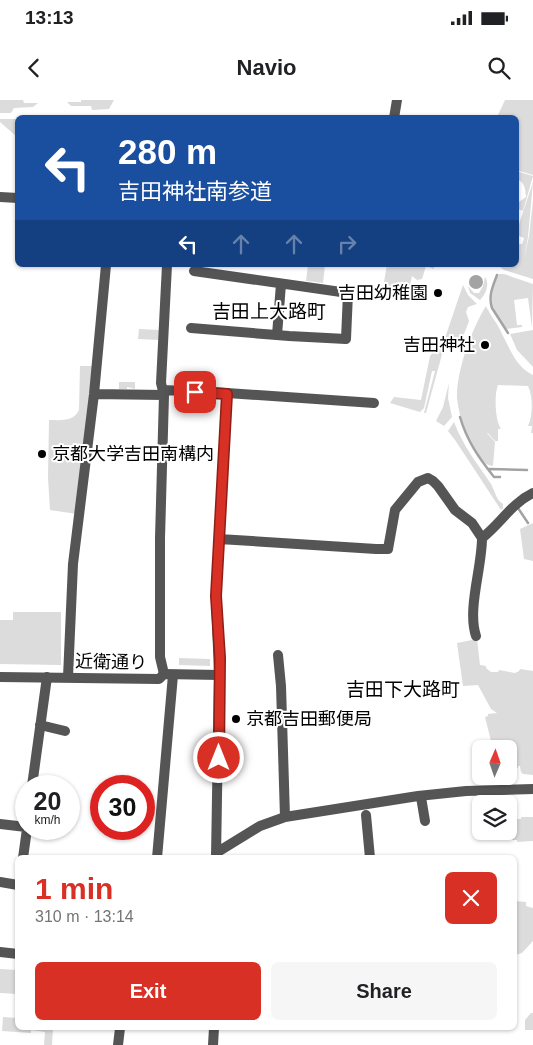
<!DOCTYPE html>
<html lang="en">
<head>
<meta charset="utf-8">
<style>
  :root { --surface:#fff; --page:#f6f6f6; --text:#202124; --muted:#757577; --accent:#d93025 }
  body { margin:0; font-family:Helvetica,"Noto Sans JP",sans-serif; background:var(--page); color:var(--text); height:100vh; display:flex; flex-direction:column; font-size:19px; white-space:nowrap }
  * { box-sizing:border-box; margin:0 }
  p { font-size:16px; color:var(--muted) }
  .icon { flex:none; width:28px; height:28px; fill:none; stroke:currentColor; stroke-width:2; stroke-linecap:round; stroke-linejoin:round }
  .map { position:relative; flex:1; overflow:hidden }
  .details { position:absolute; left:15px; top:755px; width:502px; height:175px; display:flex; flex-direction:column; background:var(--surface); border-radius:8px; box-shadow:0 1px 4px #0004 }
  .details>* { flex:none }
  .hud { position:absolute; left:15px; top:15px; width:504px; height:152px; border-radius:8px; box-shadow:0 1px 4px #0004; background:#1a4fa0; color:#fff; overflow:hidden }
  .needle { width:32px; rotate:2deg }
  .tools { position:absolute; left:472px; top:640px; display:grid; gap:10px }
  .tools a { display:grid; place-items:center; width:45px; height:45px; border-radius:8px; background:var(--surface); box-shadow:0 1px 4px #0004; font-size:25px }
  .speed { position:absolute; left:15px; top:675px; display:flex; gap:10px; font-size:25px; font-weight:700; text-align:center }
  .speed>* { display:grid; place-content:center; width:65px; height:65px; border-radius:50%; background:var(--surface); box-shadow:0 1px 4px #0004; line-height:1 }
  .speed small { font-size:12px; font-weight:400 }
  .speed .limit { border:8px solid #d22; background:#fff; color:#111 }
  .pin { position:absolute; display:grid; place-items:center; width:42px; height:42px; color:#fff; margin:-21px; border-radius:10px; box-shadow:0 2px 8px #0006 }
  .me { position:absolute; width:55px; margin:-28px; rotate:0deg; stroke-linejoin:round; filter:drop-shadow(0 0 4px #0008) }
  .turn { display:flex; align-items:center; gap:18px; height:105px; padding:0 20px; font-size:22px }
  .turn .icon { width:65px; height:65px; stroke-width:2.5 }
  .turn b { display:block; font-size:35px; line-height:42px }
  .lanes { display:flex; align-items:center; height:48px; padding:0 20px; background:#0003; justify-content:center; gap:25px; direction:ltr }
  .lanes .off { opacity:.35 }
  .round { display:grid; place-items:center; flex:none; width:52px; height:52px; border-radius:8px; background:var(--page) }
  .summary { display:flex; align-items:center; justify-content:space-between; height:85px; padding:0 20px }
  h1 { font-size:30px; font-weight:800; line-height:38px; color:var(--accent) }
  .button { display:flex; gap:10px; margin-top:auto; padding:10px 20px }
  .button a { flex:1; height:58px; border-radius:8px; background:var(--accent); color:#fff; font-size:20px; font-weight:800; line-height:58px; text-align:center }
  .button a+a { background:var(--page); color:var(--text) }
  .status { display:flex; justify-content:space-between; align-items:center; height:35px; padding:0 25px; background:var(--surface); direction:ltr }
  .status svg { height:14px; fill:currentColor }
  header { display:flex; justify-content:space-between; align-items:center; height:65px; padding:0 20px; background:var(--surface); font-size:22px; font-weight:800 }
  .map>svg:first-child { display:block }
  .green { fill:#dcdcdc }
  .water { fill:#a3a3a3 }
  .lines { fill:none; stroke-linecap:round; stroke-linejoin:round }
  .stream { stroke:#a3a3a3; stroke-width:2.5 }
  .minor { stroke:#555; stroke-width:10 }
  .tertiary { stroke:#555; stroke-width:10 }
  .route-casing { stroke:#8d1f18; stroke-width:12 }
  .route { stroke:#d93025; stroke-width:9 }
  .poi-dot { fill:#000; stroke:#fff; stroke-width:2 }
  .labels { text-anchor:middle; stroke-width:4; stroke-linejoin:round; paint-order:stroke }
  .poi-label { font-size:18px; fill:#000; stroke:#fff; text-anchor:end }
  .street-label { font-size:18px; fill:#000; stroke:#fff }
  .neighbourhood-label { font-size:19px; fill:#000; stroke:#fff }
</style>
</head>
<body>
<div class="status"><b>13:13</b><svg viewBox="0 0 49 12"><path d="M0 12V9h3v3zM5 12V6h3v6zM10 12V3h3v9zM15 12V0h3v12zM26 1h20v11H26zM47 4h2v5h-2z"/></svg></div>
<header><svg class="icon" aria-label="back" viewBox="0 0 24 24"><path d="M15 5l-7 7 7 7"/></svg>Navio<svg class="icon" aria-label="search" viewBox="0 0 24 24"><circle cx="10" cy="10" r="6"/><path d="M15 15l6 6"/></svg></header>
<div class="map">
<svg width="533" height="945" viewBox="0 0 533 945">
  <rect width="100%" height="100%" fill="#fff"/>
  <!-- green -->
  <path class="green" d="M0,0h23l1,3h14l-5,4 -19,1 -3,5h-11z
    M81,0h33l-5,9 -17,1 -1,-4h-20l-4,-4h14z
    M505,0h28v75l-17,-5v-52l-19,-1z
    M0,19h17v18l-17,-15z
    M516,71l17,5 -10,35 -7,-3v-4l10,-7c-1,-9 -1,-15 -10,-18z
    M533,82l-5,55 -4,22 5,-23 4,-36v79l-29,-9 -5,-4 17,-1 2,-21h4l2,-6 -8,-3v-2z
    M308,165h17l-2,18 -17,-2z
    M387,165h26l1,1v-1h20v4l-8,-3 -4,13 -5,1 -5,-4 -5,23 -15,-3 1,-3 -6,-2 -1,3 -4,-1z
    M499,174h5l29,10 -1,44 -4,-30 -14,2 3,25h5v2l-15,2c-11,-15 -18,-21 -14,-40 2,-6 3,-11 6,-15z
    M485,177c5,7 1,17 -5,23l-10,-7 -2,-7 6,7h5l4,-7z
    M463,185l5,10 9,9 -9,3 -2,5 3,9 -11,29 -14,-3 -18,66h-2l11,-42h-3l-8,37 -4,4 -30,-9 4,-6 27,3 9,-44 16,-21z
    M486,206c4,9 12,18 16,28 8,15 14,33 31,41v58h-2l1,-7h-4c5,-11 5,-30 0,-40l-30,-1c-4,10 -3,35 3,44h-3v12h-3l-7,-8h-1l8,9 -2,24c-10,-1 -14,-8 -19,-17 -9,-15 -15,-33 -17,-51 -1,-26 15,-70 29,-92z
    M139,229l20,1v10l-21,-1z
    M533,230v37l-16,-17 -7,-16z
    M80,266h14l-17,148 -27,-4 -2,-32 1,-58c12,0 24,2 30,-10z
    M119,282h16v7l-8,-2v2h-8z
    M449,283l-1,15 4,19 -8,9 -8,-5 7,-14z
    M454,322c9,24 23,41 37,62 4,7 5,16 12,20v4l-2,2 -46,-70 -7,-9z
    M533,423v38l-9,-2 -4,-30z
    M13,512h48v53l-61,-1v-44h13z
    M477,539l3,26 6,1v2l5,4h7l1,-2 16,3 4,-2 1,-2 13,2v104l-10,-1 -2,-2 -1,-6h-2v2l-8,1 -1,-20h-16l-8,-32 3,-1v-2l9,-1 -6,-4 -13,-24 -15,1 -6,-43z
    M179,558l31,1v7l-31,-1z
    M521,717h12v24l-16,1v-2h-5l-1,-21h10z
    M515,801l11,1v4l7,2v33l-11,12 -7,2z
    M0,869l17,1v24l-17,-1z
    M17,912l1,16h35l-1,17h-8l1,-13 -14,-2v3l-29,-2 1,-14 14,1z
    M531,913h2v17h-8v-10z"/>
  <!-- water -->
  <path class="water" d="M469 182a7 7 0 1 1 14 0a7 7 0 1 1-14 0Z"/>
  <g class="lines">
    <!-- stream -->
    <path class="stream" d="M497,175c-4,11 -9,21 -5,33l16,25
      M460,317c7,24 19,41 34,60h6
      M489,369l38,1
      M518,408l10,15"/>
    <!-- minor -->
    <path class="minor" d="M394,18l3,-18
      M191,228l98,8 57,3 2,-46 -154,-22
      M277,235l4,-51
      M163,290l64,3 -11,203 3,79 -3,183
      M94,294l70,1
      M219,439l157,10h12l7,-39 23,-28 10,-4 5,3 5,5 17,24 17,13 10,15c18,-14 30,-35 51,-45
      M476,536c-9,-27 6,-68 6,-98
      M278,555l3,31 4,131
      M164,574l-4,-17v-119l4,-143 -3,-12 6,-118
      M68,577l5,-113 21,-170 12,-129
      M40,625l25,6
      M32,686l15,-109
      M421,697l4,24
      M366,715l4,43
      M0,724l26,3
      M216,753l44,-27 25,-9 133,-21 48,-5 67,-2
      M23,758l4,-29
      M157,758l16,-183
      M0,782l18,3
      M0,852l18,2
      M118,945l2,-17
      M213,945l1,-17"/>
    <!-- tertiary -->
    <path class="tertiary" d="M0,97l18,1
      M227,293l147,10
      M0,577l159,2 5,-5 55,1"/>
  </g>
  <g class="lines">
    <!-- route casing -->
    <g class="route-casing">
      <path id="route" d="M195,292l32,2 -11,202 4,62 -1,100"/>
    </g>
    <!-- route -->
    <use href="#route" class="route"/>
  </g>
  <!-- markers -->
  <g class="poi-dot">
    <circle cx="438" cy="193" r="5"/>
    <circle cx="485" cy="245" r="5"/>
    <circle cx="42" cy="354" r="5"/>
    <circle cx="236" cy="619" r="5"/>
  </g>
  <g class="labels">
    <!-- poi labels -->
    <g class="poi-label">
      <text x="428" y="199">吉田幼稚園</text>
      <text x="475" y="251">吉田神社</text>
      <text x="52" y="360" text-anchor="start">京都大学吉田南構内</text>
      <text x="246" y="625" text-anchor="start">京都吉田郵便局</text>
    </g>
    <!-- street labels -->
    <g class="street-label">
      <text transform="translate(111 562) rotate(1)" y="6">近衛通り</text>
    </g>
    <!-- neighbourhood labels -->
    <g class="neighbourhood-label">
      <text x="269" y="218">吉田上大路町</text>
      <text x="403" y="596">吉田下大路町</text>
    </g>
  </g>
</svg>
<div class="tools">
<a><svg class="needle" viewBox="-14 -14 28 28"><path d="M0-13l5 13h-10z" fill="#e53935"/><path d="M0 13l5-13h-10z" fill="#757577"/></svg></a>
<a><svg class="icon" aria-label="layers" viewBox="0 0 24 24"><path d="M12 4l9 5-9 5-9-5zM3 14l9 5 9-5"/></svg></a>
</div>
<div class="speed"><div>20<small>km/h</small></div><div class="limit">30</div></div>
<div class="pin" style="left:195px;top:292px;background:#d93025"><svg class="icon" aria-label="arrive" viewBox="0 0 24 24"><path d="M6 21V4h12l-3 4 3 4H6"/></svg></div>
<svg class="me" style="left:219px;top:658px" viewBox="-20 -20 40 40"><circle r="17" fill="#d93025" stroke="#fff" stroke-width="3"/><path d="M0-11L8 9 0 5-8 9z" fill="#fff"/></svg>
<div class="hud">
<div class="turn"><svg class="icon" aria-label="left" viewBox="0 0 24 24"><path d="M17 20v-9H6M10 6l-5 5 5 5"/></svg><div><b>280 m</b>吉田神社南参道</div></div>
<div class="lanes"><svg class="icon" aria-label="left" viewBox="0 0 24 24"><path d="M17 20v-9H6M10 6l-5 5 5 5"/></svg><svg class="icon off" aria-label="ahead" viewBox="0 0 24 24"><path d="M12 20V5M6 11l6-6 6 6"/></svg><svg class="icon off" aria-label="ahead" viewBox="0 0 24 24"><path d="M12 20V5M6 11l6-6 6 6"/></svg><svg class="icon off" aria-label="right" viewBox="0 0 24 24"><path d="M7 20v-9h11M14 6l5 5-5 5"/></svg></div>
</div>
<section class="details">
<div class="summary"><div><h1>1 min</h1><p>310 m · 13:14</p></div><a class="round" style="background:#d93025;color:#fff"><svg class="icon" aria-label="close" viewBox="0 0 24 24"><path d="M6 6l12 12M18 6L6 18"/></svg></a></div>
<div class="button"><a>Exit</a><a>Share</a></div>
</section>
</div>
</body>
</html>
